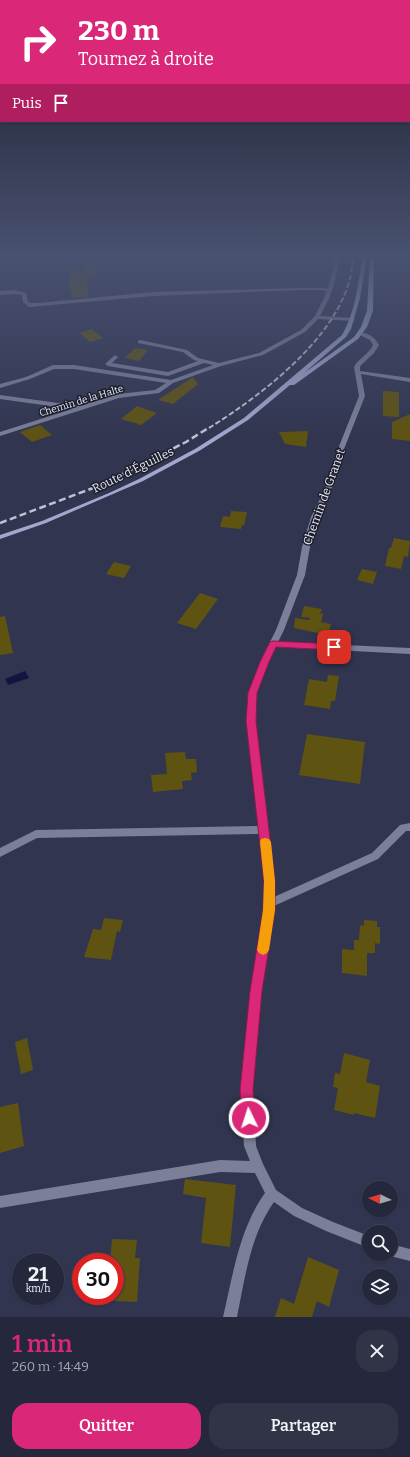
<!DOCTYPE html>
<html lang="fr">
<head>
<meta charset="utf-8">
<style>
  :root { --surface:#25283c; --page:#313447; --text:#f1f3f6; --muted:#a3a6af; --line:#424456; --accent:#db2777 }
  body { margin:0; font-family:Bitter,serif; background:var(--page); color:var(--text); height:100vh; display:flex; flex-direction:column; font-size:15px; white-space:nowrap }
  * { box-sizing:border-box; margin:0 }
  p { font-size:13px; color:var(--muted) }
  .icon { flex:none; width:22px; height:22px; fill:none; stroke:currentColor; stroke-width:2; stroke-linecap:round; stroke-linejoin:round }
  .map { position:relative; height:1317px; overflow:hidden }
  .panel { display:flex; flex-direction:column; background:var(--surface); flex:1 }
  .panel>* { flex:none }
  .hud { position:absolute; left:0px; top:0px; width:410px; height:122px; box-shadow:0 1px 3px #0004,0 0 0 1px var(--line); background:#db2777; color:#fff; overflow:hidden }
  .needle { width:26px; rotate:275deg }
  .controls { position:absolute; left:362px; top:1181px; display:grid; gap:8px }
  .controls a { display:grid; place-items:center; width:36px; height:36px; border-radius:50%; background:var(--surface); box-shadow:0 1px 3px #0004,0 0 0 1px var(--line); font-size:20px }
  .speed { position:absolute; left:12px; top:1253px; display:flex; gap:8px; font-size:20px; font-weight:700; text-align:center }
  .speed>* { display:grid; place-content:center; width:52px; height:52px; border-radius:50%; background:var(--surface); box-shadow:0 1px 3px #0004,0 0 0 1px var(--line); line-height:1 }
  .speed small { font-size:10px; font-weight:400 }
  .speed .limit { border:6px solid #d22; background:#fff; color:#111 }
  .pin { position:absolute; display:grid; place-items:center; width:34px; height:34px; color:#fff; margin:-17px; border-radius:8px; box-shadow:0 2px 6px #0006 }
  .me { position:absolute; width:44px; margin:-22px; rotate:356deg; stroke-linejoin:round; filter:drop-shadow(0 0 3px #0008) }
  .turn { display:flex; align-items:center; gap:14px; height:84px; padding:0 12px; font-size:18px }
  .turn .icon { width:52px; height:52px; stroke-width:2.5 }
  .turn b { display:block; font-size:28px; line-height:34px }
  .then { display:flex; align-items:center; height:38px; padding:0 12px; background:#0003; gap:8px; font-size:15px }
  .round { display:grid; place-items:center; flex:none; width:42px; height:42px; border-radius:16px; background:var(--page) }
  .overview { display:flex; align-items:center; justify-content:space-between; height:68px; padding:0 12px }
  h1 { font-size:24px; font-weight:600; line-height:30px; color:var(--accent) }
  .primary-button { display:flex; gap:8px; margin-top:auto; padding:8px 12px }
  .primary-button a { flex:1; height:46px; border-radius:16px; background:var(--accent); color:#fff; font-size:16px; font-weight:600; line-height:46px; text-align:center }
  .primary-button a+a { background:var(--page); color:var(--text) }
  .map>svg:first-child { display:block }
  .water { fill:#141440 }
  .building { fill:#5f5312 }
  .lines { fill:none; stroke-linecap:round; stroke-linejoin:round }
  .street { fill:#7b7f98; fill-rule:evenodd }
  .secondary { fill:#a1a8ce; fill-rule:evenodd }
  .rail-far1 { stroke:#bfc2d6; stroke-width:2; stroke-dasharray:5.5 2.5; stroke-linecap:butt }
  .rail { stroke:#bfc2d6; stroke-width:2.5; stroke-dasharray:7 3.5; stroke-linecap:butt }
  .route { fill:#db2777; stroke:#8e194d }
  .slow { fill:#f59e0b }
  .labels { text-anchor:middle; stroke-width:3; stroke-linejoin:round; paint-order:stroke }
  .far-street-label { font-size:10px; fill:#e4e7f9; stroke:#1c1e2a }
  .street-label { font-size:12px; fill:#e4e7f9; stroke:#1c1e2a }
</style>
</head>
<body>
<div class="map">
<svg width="410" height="1317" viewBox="0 0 410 1317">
  <rect width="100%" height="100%" fill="#313550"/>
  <!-- water -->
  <path class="water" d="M25,671l4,7 -21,7 -3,-6z"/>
  <!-- building -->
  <path class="building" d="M86,256h15l-6,21h-8l1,20 -17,1v-8h-2l2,-20h13z
    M92,329l11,9 -13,4 -11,-9z
    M135,348l13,2 -9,11 -14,-3z
    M193,377l5,7 -25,20 -15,-4z
    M383,391l16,1v25l-16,-1z
    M137,406l20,7 -16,12 -20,-6z
    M410,414v27l-18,-2v-17z
    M40,425l12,10 -20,7 -12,-10z
    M308,431l-2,16 -21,-3 -6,-12z
    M231,511l16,1 -3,14 -2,-1 -1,4 -21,-2 3,-11 7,1z
    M394,538l16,3 -2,16 -4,-1 -3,13 -16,-3 4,-18h2z
    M114,562l17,4 -7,12 -18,-4z
    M362,569l15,3 -4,12 -16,-4z
    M200,593l18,6 -22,30 -19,-6z
    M304,606l18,3 -2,4 3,1 -2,8 10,2 -3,11 -34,-7 1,-10 14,2 1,-2 -9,-1z
    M5,616l8,37 -13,2v-38z
    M328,675l11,1 -4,25h-4l-1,8 -26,-4 5,-26 18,3z
    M307,734l58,8 -5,42 -61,-9z
    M185,752l1,7h10l1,13 -6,1 1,7 -10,1 1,8 -30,3 -2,-17 16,-1 -2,-21z
    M104,918l19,2 -3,12 -3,-1 -6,29 -27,-3 9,-28 8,1z
    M364,920l13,1v6h3v17l-5,-1v10h-8v23l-25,-3v-24l12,1v-10h5l1,-15 4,1z
    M27,1038l6,32 -12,4 -6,-32z
    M344,1053l26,7 -4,22 14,4 -5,32 -21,-5v2l-20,-5 4,-22 -5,-1 2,-14 5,1z
    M18,1103l6,43 -24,7v-46z
    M185,1179l51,6 -6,62 -29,-4 5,-45 -23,-4z
    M112,1239l25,1 -2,18h5l-3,44 -22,-1v-39h-5z
    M308,1257l31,13 -10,37 -12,-6 -5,16h-37l6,-19 13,6z"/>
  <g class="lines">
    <!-- street -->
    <path class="street" d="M336,255h4c-4,25 -7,38 -20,61l32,2 3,2 -1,1 -36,-2 -13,13 -42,23 -42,11 -48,17 -14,10 -40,5 -119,38v-4l72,-23 -72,-10v-4l80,11 38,-12 37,-4 11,-7 -92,-14h-20l-24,10 -30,9v-4l26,-7 27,-12h21l97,15 42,-15 -9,-2 -36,13 -60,-10 -3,-2 10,-9 3,2 -6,6 56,9 30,-11 -4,-1 -11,-8 -45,-9v-2l2,-1 47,10 11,8 21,5 40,-10 42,-23 14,-14 12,-24 -4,-2h-24l-146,6 -124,11 -6,-5 -1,-7 -7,-1 -15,1v-4l15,-1 11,3 2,9 2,1h8l115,-11 146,-4h24l5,1z
      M358,332c9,0 17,5 21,13l-5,8 -13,12 -1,2v4l50,7v4l-49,-8 4,22 -23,58 -6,25 -19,38 -7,30 -5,28 -21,55 -6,12 132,6v6l-134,-7 -8,15 -11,31 -2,28 14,109 5,51v16l98,-44 28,-28 10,-2v8h-4l-28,28 -104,47 -13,85 -8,99 3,56 7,18 13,26 26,18 31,14 36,14v12l-43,-17 -32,-15 -20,-14c-24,34 -29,76 -37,115h-14c10,-42 16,-88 42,-124l-10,-20 -35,-1 -220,36v-12l220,-36 30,1 -6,-15 -3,-56 10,-99 13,-81v-29l-5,-47 -222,4 -37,19v-9l36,-18 222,-4 -11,-105 2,-28 11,-31 16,-32 21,-55 5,-28 9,-30 19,-38 6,-25 23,-58 -5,-29c5,-9 15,-13 19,-22l-3,-5 -12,-6z
      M391,1244l19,5v12l-24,-6 5,-1z"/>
    <!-- secondary -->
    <path class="secondary" d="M363,255h4l-7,43 -9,31 -5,8 -42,36 50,-36 7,-10 6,-16 3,-56h4l-1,56 -6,16 -9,12 -64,46h-4l-42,35 -49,31 -56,30 -97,42 -46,16v-4l42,-14 67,-28 30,-14 56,-30 49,-31 98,-83c14,-24 16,-53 21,-80z"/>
    <!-- rail-far1 -->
    <path class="rail-far1" d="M209,428c56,-35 144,-101 144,-173"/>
    <!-- rail -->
    <path class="rail" d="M0,523l101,-38 85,-43 24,-15"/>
  </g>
  <!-- sky -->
  <linearGradient id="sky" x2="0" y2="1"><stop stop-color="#1b1d2c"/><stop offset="0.58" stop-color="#48516f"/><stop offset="1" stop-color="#48516f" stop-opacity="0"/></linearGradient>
  <rect width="410" height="440" fill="url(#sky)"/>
  <!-- route -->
  <path class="route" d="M273,641l61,3 5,3 -5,3 -58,-3 -7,15 -12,31 -1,28 19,160v29l-13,81 -9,99 2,28 -2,5 -4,2 -5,-2 -2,-5 -2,-28 10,-99 13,-81 1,-29 -18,-160 2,-28 12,-31 10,-20z"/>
  <!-- slow -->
  <path class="slow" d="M265,838l4,1 2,3 4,39v29l-6,40 -2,3 -4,2 -4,-2 -2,-3 6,-40 1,-29 -4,-39 1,-3z"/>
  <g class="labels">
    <!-- far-street labels -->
    <g class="far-street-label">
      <text transform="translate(81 400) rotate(-17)" y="4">Chemin de la Halte</text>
    </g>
    <!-- street labels -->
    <g class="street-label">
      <text transform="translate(133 470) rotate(-26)" y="4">Route d'Éguilles</text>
      <text transform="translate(324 497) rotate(-70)" y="4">Chemin de Granet</text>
    </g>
  </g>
</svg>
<div class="controls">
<a><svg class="needle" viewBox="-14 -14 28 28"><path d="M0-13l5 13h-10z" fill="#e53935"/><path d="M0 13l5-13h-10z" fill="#a3a6af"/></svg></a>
<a><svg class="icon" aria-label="search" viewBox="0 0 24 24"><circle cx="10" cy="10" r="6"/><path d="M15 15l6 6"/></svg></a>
<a><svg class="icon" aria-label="layers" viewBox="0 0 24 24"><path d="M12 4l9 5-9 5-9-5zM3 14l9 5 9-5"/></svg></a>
</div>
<div class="speed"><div>21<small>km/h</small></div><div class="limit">30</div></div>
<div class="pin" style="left:334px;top:647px;background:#d93025"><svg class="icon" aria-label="arrive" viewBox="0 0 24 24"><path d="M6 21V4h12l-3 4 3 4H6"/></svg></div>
<svg class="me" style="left:249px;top:1118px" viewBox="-20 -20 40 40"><circle r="17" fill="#db2777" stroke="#fff" stroke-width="3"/><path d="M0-11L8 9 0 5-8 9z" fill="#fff"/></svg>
<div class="hud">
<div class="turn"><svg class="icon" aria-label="right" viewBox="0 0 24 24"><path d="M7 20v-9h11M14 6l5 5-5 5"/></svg><div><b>230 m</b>Tournez à droite</div></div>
<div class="then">Puis<svg class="icon" aria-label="arrive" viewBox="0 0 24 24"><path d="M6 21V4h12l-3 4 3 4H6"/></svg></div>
</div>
</div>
<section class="panel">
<div class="overview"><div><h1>1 min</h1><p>260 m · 14:49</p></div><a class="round"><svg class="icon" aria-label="close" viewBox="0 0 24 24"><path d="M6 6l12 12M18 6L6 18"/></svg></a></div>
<div class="primary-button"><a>Quitter</a><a>Partager</a></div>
</section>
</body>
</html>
